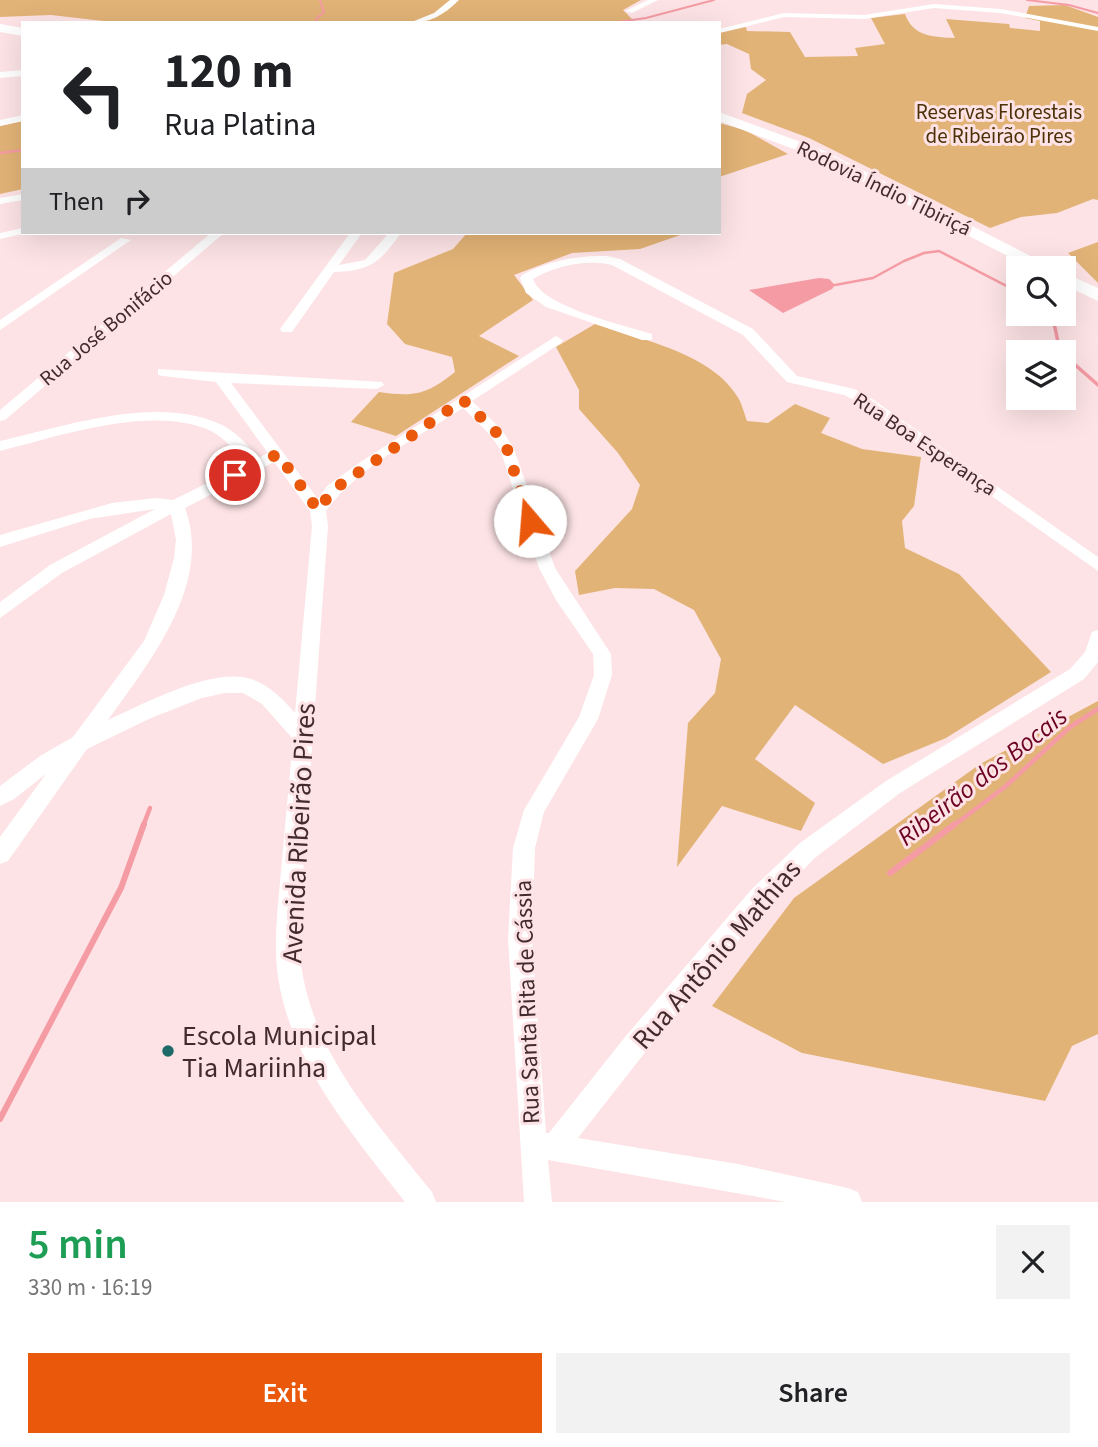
<!DOCTYPE html>
<html lang="en">
<head>
<meta charset="utf-8">
<style>
  :root { --surface:#fff; --page:#f2f2f2; --text:#202124; --muted:#757577; --accent:#ea580c }
  body { margin:0; font-family:"Source Sans 3",sans-serif; background:var(--page); color:var(--text); height:100vh; display:flex; flex-direction:column; font-size:26px; white-space:nowrap }
  * { box-sizing:border-box; margin:0 }
  p { font-size:23px; color:var(--muted) }
  .icon { flex:none; width:38px; height:38px; fill:none; stroke:currentColor; stroke-width:2; stroke-linecap:round; stroke-linejoin:round }
  .map { position:relative; height:1202px; overflow:hidden }
  .sheet { display:flex; flex-direction:column; background:var(--surface); flex:1 }
  .sheet>* { flex:none }
  .banner { position:absolute; left:21px; top:21px; width:700px; height:214px; border-radius:0px; box-shadow:0 7px 28px #0002; background:#fff; color:var(--text); overflow:hidden }
  .tools { position:absolute; left:1006px; top:256px; display:grid; gap:14px }
  .tools a { display:grid; place-items:center; width:70px; height:70px; border-radius:0px; background:var(--surface); box-shadow:0 7px 28px #0002; font-size:35px }
  .pin { position:absolute; display:grid; place-items:center; width:60px; height:60px; color:#fff; margin:-30px; border:4px solid #fff; border-radius:50%; box-shadow:0 2px 7px #0007 }
  .me { position:absolute; width:77px; margin:-38px; rotate:342deg; stroke-linejoin:round; filter:drop-shadow(0 0 5px #0008) }
  .turn { display:flex; align-items:center; gap:24px; height:147px; padding:0 28px; font-size:32px }
  .turn .icon { width:91px; height:91px; stroke-width:2.5 }
  .turn b { display:block; font-size:49px; line-height:60px }
  .then { display:flex; align-items:center; height:66px; padding:0 28px; background:#0003; gap:14px; font-size:26px }
  .round { display:grid; place-items:center; flex:none; width:74px; height:74px; border-radius:0px; background:var(--page) }
  .head { display:flex; align-items:center; justify-content:space-between; height:119px; padding:0 28px }
  h1 { font-size:42px; font-weight:600; line-height:52px; color:#1e9e55 }
  .button { display:flex; gap:14px; margin-top:auto; padding:14px 28px }
  .button a { flex:1; height:80px; border-radius:0px; background:var(--accent); color:#fff; font-size:28px; font-weight:600; line-height:80px; text-align:center }
  .button a+a { background:var(--page); color:var(--text) }
  .map>svg:first-child { display:block }
  .green { fill:#e2b377 }
  .water { fill:#f59ba4 }
  .lines { fill:none; stroke-linecap:round; stroke-linejoin:round }
  .stream-far4 { stroke:#f59ba4; stroke-width:2 }
  .stream-far3 { stroke:#f59ba4; stroke-width:2.5 }
  .stream-far2 { stroke:#f59ba4; stroke-width:3.5 }
  .stream-far1 { stroke:#f59ba4; stroke-width:4.5 }
  .stream { stroke:#f59ba4; stroke-width:6 }
  .minor { fill:#fff; fill-rule:evenodd }
  .highway { fill:#fff; fill-rule:evenodd }
  .route { stroke:#ea580c; stroke-width:12; stroke-dasharray:0 21.6 }
  .poi-dot { fill:#1e6a69; stroke:#fde3e5; stroke-width:2.5 }
  .labels { text-anchor:middle; stroke-width:6; stroke-linejoin:round; paint-order:stroke }
  .far-park-label { font-size:21px; fill:#4c3107; stroke:#fde3e5 }
  .far-street-label { font-size:21px; fill:#432b2d; stroke:#fde3e5 }
  .street-label { font-size:24px; fill:#432b2d; stroke:#fde3e5 }
  .water-label { font-size:26px; font-style:italic; fill:#6b0323; stroke:#fde3e5 }
  .near-street-label { font-size:28px; fill:#432b2d; stroke:#fde3e5 }
  .near-poi-label { font-size:28px; fill:#432b2d; stroke:#fde3e5; text-anchor:start }
</style>
</head>
<body>
<div class="map">
<svg width="1098" height="1202" viewBox="0 0 1098 1202">
  <rect width="100%" height="100%" fill="#fde3e5"/>
  <!-- green -->
  <path class="green" d="M0,0h641l-18,10 13,13h-515l-70,-8 -51,2z
    M1065,5l33,12v183l-5,-1 -36,14 -36,4 -31,11 -181,-90 -67,-25 5,-19 19,-14 -15,-11 -2,-15 -22,-10 -8,1v-12l27,-6 1,4 43,1 15,25 53,-1 -3,-8 30,-4 -14,-26 34,-4c8,23 29,23 50,24l-9,-19 63,5 1,4 30,3v-10l-15,-3 4,-12z
    M23,121v68l-23,5v-68z
    M719,123l26,7 43,24 -69,23z
    M467,233h219l-46,16 -68,4 -58,22 19,25 -54,36 40,20 -123,80 -45,-14 28,-30c36,5 47,3 76,-20l-3,-15 -47,-13 -18,-20 7,-51 59,-24z
    M1098,242v41l-30,-30z
    M595,324c44,15 116,29 142,72 5,7 7,17 10,25l21,2 27,-19 35,14 -9,15 41,16 59,8 -7,49 -12,15 3,27 54,26 92,98 -105,66 -63,26 -88,-59 -40,54 60,44 -14,28 -79,-25 -45,61 11,-144 27,-30 6,-34 -27,-49 -40,-21 -39,-1 -36,7 -4,-24 57,-62 8,-24 -22,-32 -39,-44v-19l-23,-43z
    M1098,701v333l-26,12 -27,55 -243,-48 -90,-47 82,-108 186,-134z"/>
  <!-- water -->
  <path class="water" d="M819,278l10,1 6,6 -3,4 -49,24 -34,-23z"/>
  <g class="lines">
    <!-- stream-far4 -->
    <path class="stream-far4" d="M1027,0l42,5 29,8
      M317,23l-1,-4 8,-7 -4,-12
      M610,23l36,-5 68,-18"/>
    <!-- stream-far3 -->
    <path class="stream-far3" d="M0,153l23,-3
      M835,285l38,-7 31,-17 20,-8 15,-2 79,41"/>
    <!-- stream-far2 -->
    <path class="stream-far2" d="M1047,313l6,5 7,34
      M1064,355l34,30"/>
    <!-- stream-far1 -->
    <path class="stream-far1" d="M143,826l7,-18
      M953,826l53,-40 64,-59 28,-18"/>
    <!-- stream -->
    <path class="stream" d="M890,873l65,-49
      M0,1119l121,-231 23,-64"/>
    <!-- minor -->
    <path class="minor" d="M450,0h9c-15,15 -29,23 -50,23l25,-10z
      M648,0h10l-26,13 -7,-2z
      M934,4l67,5 97,18v4l-97,-18 -67,-5 -70,11 -80,-2 -65,16v-4l65,-16 80,2z
      M23,70v6l-23,2v-6z
      M23,115v6l-23,5v-6z
      M23,194v6l-23,4v-6z
      M23,228v5h4l-27,6v-6z
      M211,233h13l-219,187 -5,1v-11z
      M350,233h12l-23,32 26,-5 24,-27h12c-21,29 -30,38 -67,39l-42,60h-10l-2,-3z
      M121,238l10,2 -131,90v-10z
      M607,256l13,3 133,70 44,47 57,13 14,7 230,161v14l-240,-169 -14,-7 -57,-13 -44,-47 -131,-70c-26,-6 -57,1 -79,14 9,28 91,46 119,55v6h-10l-96,-33 -20,-14 -6,-15 2,-3c25,-14 55,-20 85,-19z
      M556,336l7,4 -2,3 -89,58 30,29 12,19 41,119 56,86 1,21 -14,44 -54,93 -9,36 -3,91 14,194h3l76,-96 126,-147 49,-47 86,-62 184,-112 15,-17 7,-20 6,-2v32l-14,17 -184,114 -84,64 -49,49 -124,149 -65,83 160,26 110,24 10,4 4,10h-76l-238,-42 4,42h-28l-16,-263 5,-91 11,-38 55,-93 15,-42 -1,-21 -37,-54 -17,-32 -39,-119 -9,-13 -28,-28c-46,30 -104,58 -137,103l2,15 -29,402c-2,109 69,184 133,264l4,10h-31c-52,-67 -114,-138 -127,-225 -5,-35 0,-71 3,-106 4,-44 8,-88 12,-132l-31,-35 -19,-11h-18l-23,5 -51,20 -64,31 -79,112 -8,3v-27l46,-63 -32,25 -14,7v-20l40,-30 33,-19 71,-96 20,-46 10,-37 2,-18 -5,-26 -109,59 -62,45v-16l50,-37 105,-56 -66,10 -89,28v-12l112,-32 44,-5 17,2 73,-36c-10,-12 -21,-26 -35,-33 -59,-27 -151,5 -211,20v-10c66,-15 158,-47 222,-16 15,7 26,21 36,33l10,-5 -52,-71 -53,-6 -5,-1v-6l224,13 2,3 -7,4 -146,-6 87,116 9,-13 35,-25zM274,462l36,49 2,15 -17,187c-14,-16 -31,-33 -53,-36 -39,-5 -99,27 -134,43 42,-59 105,-136 77,-212z"/>
    <!-- highway -->
    <path class="highway" d="M0,24l23,4v8l-23,-4z
      M719,112l106,39 229,117h-23l-216,-111 -96,-36z
      M1064,273l34,15v13l-34,-16z"/>
  </g>
  <g class="lines">
    <!-- route -->
    <path class="route" d="M235,475l43,-21 40,56 15,-20 130,-90 34,33 10,16 23,72"/>
  </g>
  <!-- markers -->
  <circle class="poi-dot" cx="168" cy="1051" r="7"/>
  <g class="labels">
    <!-- far-park labels -->
    <g class="far-park-label">
      <text x="999" y="119">Reservas Florestais<tspan x="999" dy="24">de Ribeirão Pires</tspan></text>
    </g>
    <!-- far-street labels -->
    <g class="far-street-label">
      <text transform="translate(884 188) rotate(26)" y="7">Rodovia Índio Tibiriçá</text>
      <text transform="translate(106 328) rotate(-40)" y="7">Rua José Bonifácio</text>
      <text transform="translate(925 444) rotate(34)" y="7">Rua Boa Esperança</text>
    </g>
    <!-- street labels -->
    <g class="street-label">
      <text transform="translate(527 1002) rotate(-92)" y="8">Rua Santa Rita de Cássia</text>
    </g>
    <!-- water labels -->
    <g class="water-label">
      <text transform="translate(982 776) rotate(-38)" y="9">Ribeirão dos Bocais</text>
    </g>
    <!-- near-street labels -->
    <g class="near-street-label">
      <text transform="translate(298 833) rotate(-87)" y="10">Avenida Ribeirão Pires</text>
      <text transform="translate(716 954) rotate(-49)" y="10">Rua Antônio Mathias</text>
    </g>
    <!-- near-poi labels -->
    <g class="near-poi-label">
      <text x="182" y="1045">Escola Municipal<tspan x="182" dy="32">Tia Mariinha</tspan></text>
    </g>
  </g>
</svg>
<div class="tools">
<a><svg class="icon" aria-label="search" viewBox="0 0 24 24"><circle cx="10" cy="10" r="6"/><path d="M15 15l6 6"/></svg></a>
<a><svg class="icon" aria-label="layers" viewBox="0 0 24 24"><path d="M12 4l9 5-9 5-9-5zM3 14l9 5 9-5"/></svg></a>
</div>
<div class="pin" style="left:235px;top:475px;background:#d93025"><svg class="icon" aria-label="arrive" viewBox="0 0 24 24"><path d="M6 21V4h12l-3 4 3 4H6"/></svg></div>
<svg class="me" style="left:530px;top:521px" viewBox="-20 -20 40 40"><circle r="19" fill="#fff"/><path d="M0-13L10 11 0 6-10 11z" fill="#ea580c"/></svg>
<div class="banner">
<div class="turn"><svg class="icon" aria-label="left" viewBox="0 0 24 24"><path d="M17 20v-9H6M10 6l-5 5 5 5"/></svg><div><b>120 m</b>Rua Platina</div></div>
<div class="then">Then<svg class="icon" aria-label="right" viewBox="0 0 24 24"><path d="M7 20v-9h11M14 6l5 5-5 5"/></svg></div>
</div>
</div>
<section class="sheet">
<div class="head"><div><h1>5 min</h1><p>330 m · 16:19</p></div><a class="round"><svg class="icon" aria-label="close" viewBox="0 0 24 24"><path d="M6 6l12 12M18 6L6 18"/></svg></a></div>
<div class="button"><a>Exit</a><a>Share</a></div>
</section>
</body>
</html>
